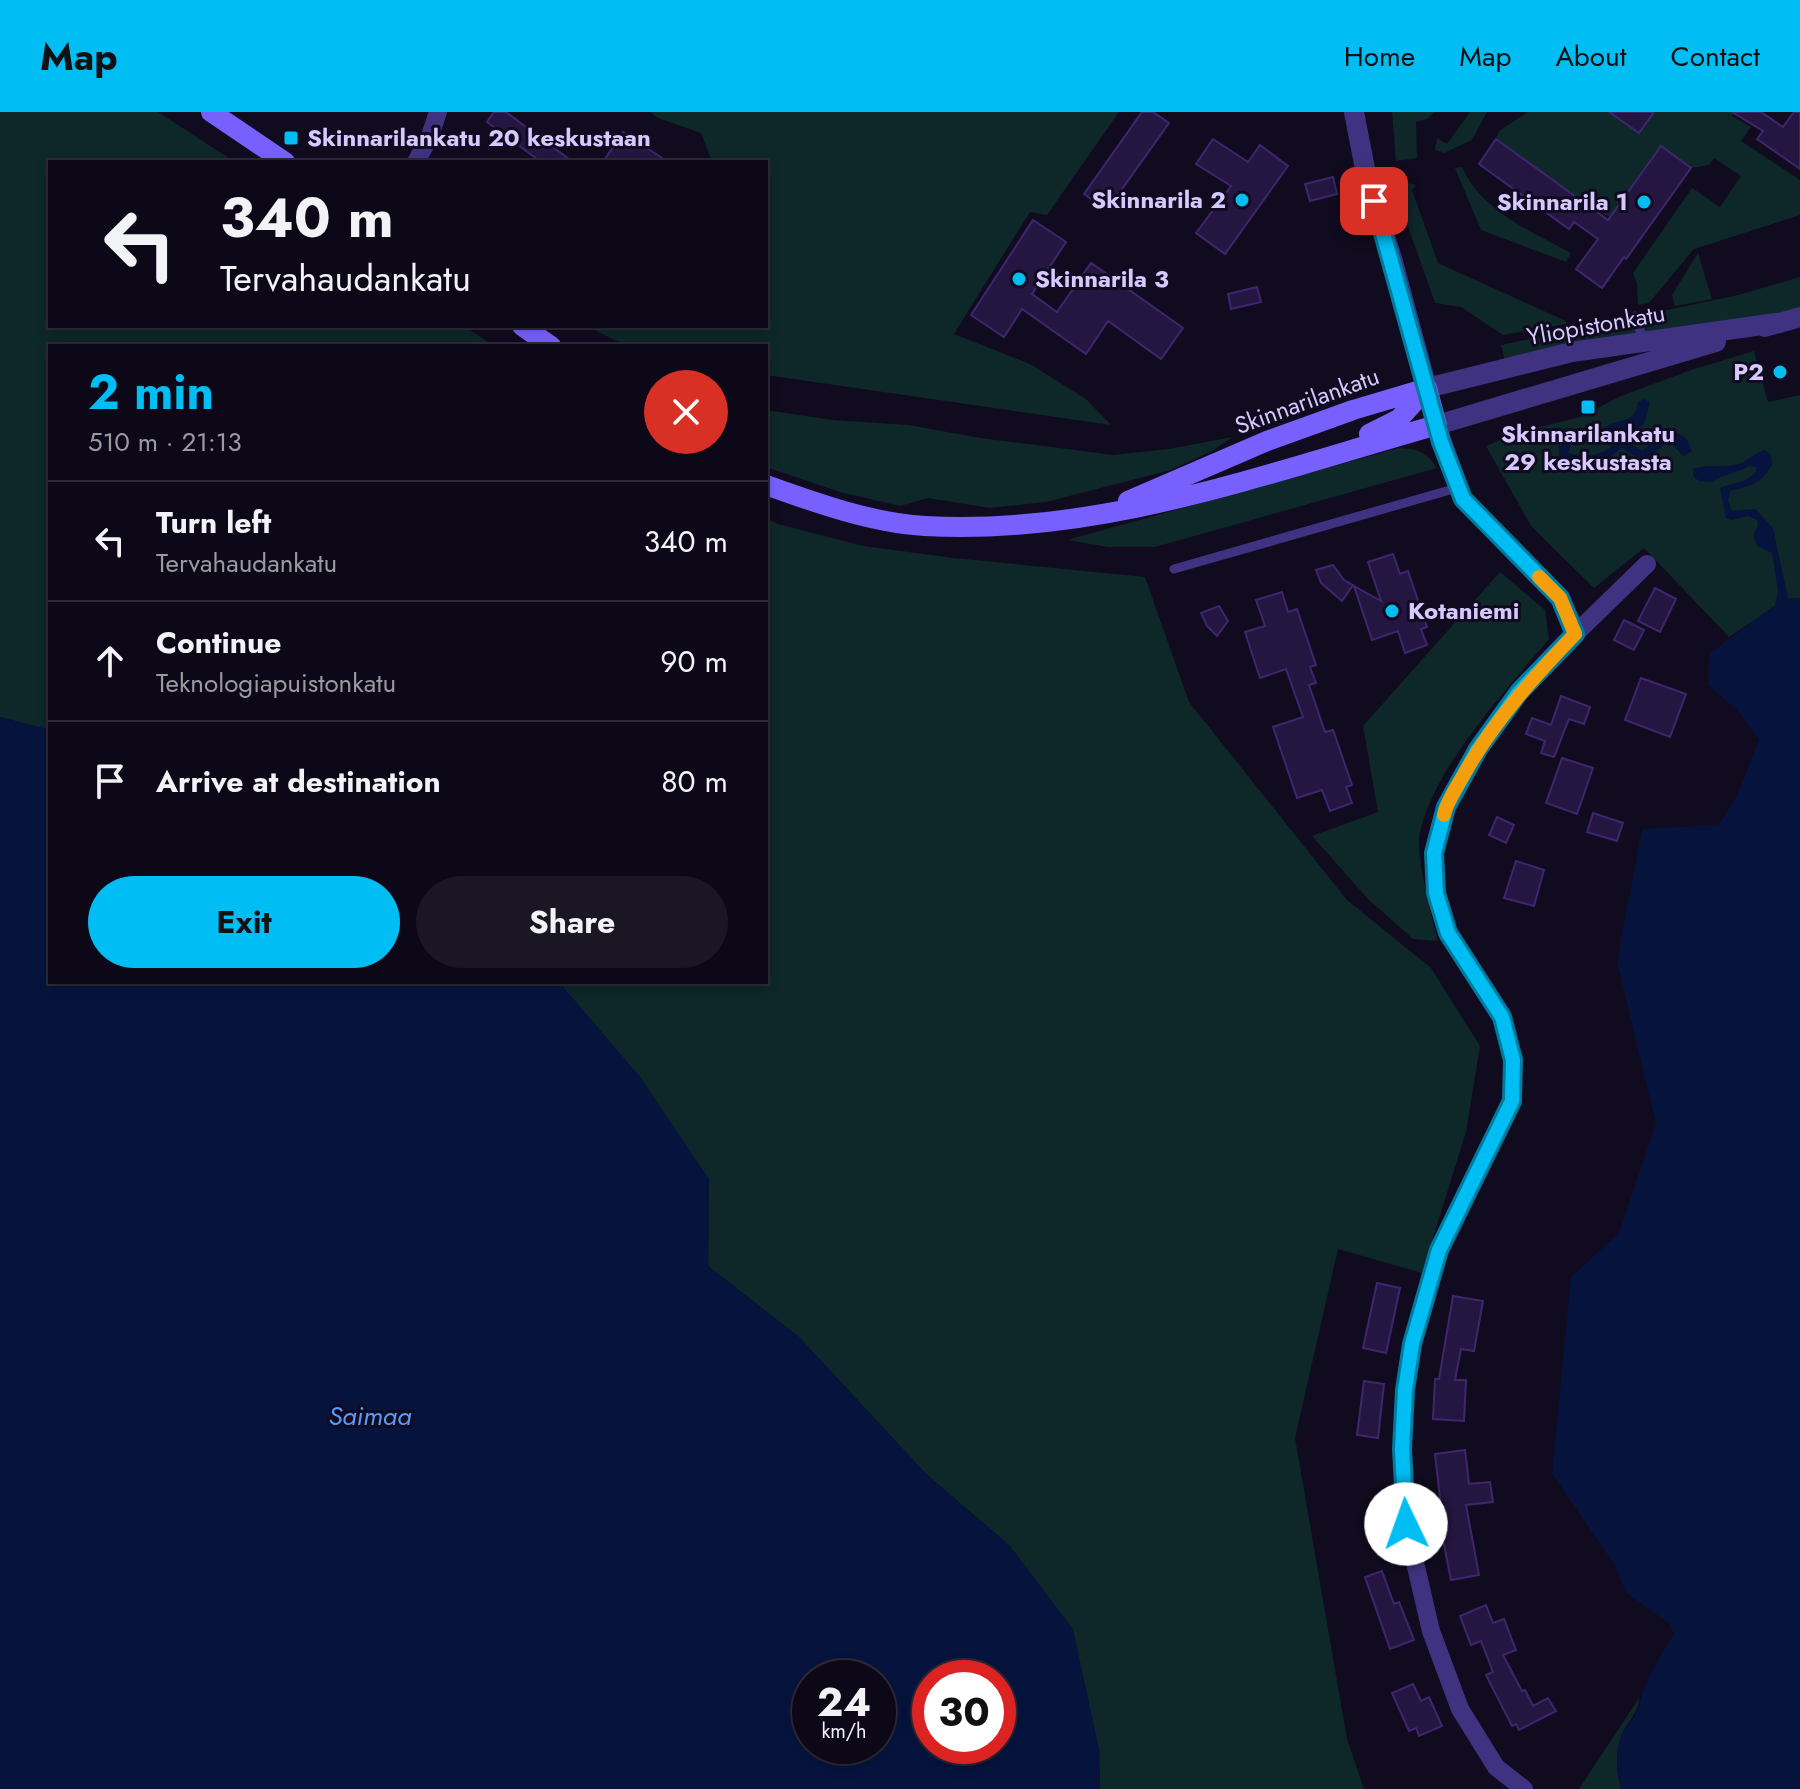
<!DOCTYPE html>
<html lang="en">
<head>
<meta charset="utf-8">
<style>
  :root { --surface:#0d0817; --page:#1b1624; --text:#f1f3f6; --muted:#9a9aa1; --line:#2d2936; --accent:#00bdf4 }
  body { margin:0; font-family:Jost,sans-serif; background:var(--page); color:var(--text); height:100vh; display:flex; flex-direction:column; font-size:30px; white-space:nowrap }
  * { box-sizing:border-box; margin:0 }
  p { font-size:26px; color:var(--muted) }
  .icon { flex:none; width:44px; height:44px; fill:none; stroke:currentColor; stroke-width:2; stroke-linecap:round; stroke-linejoin:round }
  .map { position:relative; flex:1; overflow:hidden }
  .side { position:absolute; left:48px; top:232px; width:720px; height:640px; display:flex; flex-direction:column; background:var(--surface); border-radius:0px; box-shadow:0 4px 12px #0003,0 0 0 2px var(--line) }
  .side>* { flex:none }
  .banner { position:absolute; left:48px; top:48px; width:720px; height:168px; border-radius:0px; box-shadow:0 4px 12px #0003,0 0 0 2px var(--line); background:#0d0817; color:var(--text); overflow:hidden }
  .speed { position:absolute; left:792px; top:1548px; display:flex; gap:16px; font-size:40px; font-weight:700; text-align:center }
  .speed>* { display:grid; place-content:center; width:104px; height:104px; border-radius:50%; background:var(--surface); box-shadow:0 4px 12px #0003,0 0 0 2px var(--line); line-height:1 }
  .speed small { font-size:20px; font-weight:400 }
  .speed .limit { border:12px solid #d22; background:#fff; color:#111 }
  .pin { position:absolute; display:grid; place-items:center; width:68px; height:68px; color:#fff; margin:-34px; border-radius:16px; box-shadow:0 4px 12px #0006 }
  .me { position:absolute; width:88px; margin:-44px; rotate:357deg; stroke-linejoin:round; filter:drop-shadow(0 0 6px #0008) }
  .turn { display:flex; align-items:center; gap:28px; height:168px; padding:0 40px; font-size:36px }
  .turn .icon { width:104px; height:104px; stroke-width:2.5 }
  .turn b { display:block; font-size:56px; line-height:68px }
  .round { display:grid; place-items:center; flex:none; width:84px; height:84px; border-radius:42px; background:var(--page) }
  .head { display:flex; align-items:center; justify-content:space-between; height:136px; padding:0 40px }
  h1 { font-size:48px; font-weight:700; line-height:60px; color:var(--accent) }
  .cta { display:flex; gap:16px; margin-top:auto; padding:16px 40px }
  .cta a { flex:1; height:92px; border-radius:48px; background:var(--accent); color:#111; font-size:32px; font-weight:700; line-height:92px; text-align:center }
  .cta a+a { background:var(--page); color:var(--text) }
  ul { padding:0; list-style:none }
  li { display:flex; align-items:center; gap:24px; height:120px; padding:0 40px; border-top:2px solid var(--line) }
  li div { flex:1 }
  li b { display:block; font-size:30px }
  li em { font-style:normal }
  header { display:flex; align-items:center; gap:48px; box-sizing:border-box; height:112px; padding:0 40px; background:var(--accent); color:#111 }
  header strong { font-size:38px }
  nav { display:flex; gap:44px; margin-inline-start:auto; font-size:28px }
  .map>svg:first-child { display:block }
  .green { fill:#0e2729 }
  .water { fill:#06133d; fill-rule:evenodd }
  .building { fill:#241641; stroke:#3e266f; stroke-width:2 }
  .lines { fill:none; stroke-linecap:round; stroke-linejoin:round }
  .service { stroke:#3f3381; stroke-width:9 }
  .minor { stroke:#3f3381; stroke-width:18 }
  .tertiary { stroke:#3f3381; stroke-width:20 }
  .secondary { stroke:#7860ff; stroke-width:20 }
  .route-casing { stroke:#007b9f; stroke-width:20 }
  .route { stroke:#00bdf4; stroke-width:14 }
  .slow { stroke:#f59e0b; stroke-width:14 }
  .poi-dot { fill:#00bdf4; stroke:#110b1f; stroke-width:3 }
  .labels { text-anchor:middle; stroke-width:6; stroke-linejoin:round; paint-order:stroke }
  .poi-label { font-size:24px; font-weight:bold; fill:#d6c9ff; stroke:#110b1f; text-anchor:start }
  .street-label { font-size:24px; fill:#d6c9ff; stroke:#110b1f }
  .water-label { font-size:26px; font-style:italic; fill:#579cff; stroke:#110b1f }
</style>
</head>
<body>
<header>
<strong>Map</strong>
<nav><a>Home</a><a>Map</a><a>About</a><a>Contact</a></nav>
</header>
<div class="map">
<svg width="1800" height="1677" viewBox="0 0 1800 1677">
  <rect width="100%" height="100%" fill="#110b1f"/>
  <!-- green -->
  <path class="green" d="M0,0h158l77,50h-185v164h414l30,20h-444v384l-50,-13z
    M650,0h469l-72,103 -17,-3 -76,122 76,30 56,35 25,26 -345,-50v-29h-139l-41,-20h180v-164h-54l-11,-29 -43,-15z
    M1392,0h43l-8,7 -11,3 1,36 -21,3z
    M1470,0h17l-15,28 -28,13 -9,-3 2,-12 10,6z
    M1528,0h81l30,21 15,-21h81l-3,4 19,11 -10,14 59,39v35l-106,34 -45,54 -11,2 -1,-21 -4,-11 59,-85 28,19 21,-31 -27,-18 -5,7 -18,3 -30,-22 -51,71 -24,-13 -90,-65 3,-8z
    M1462,55c20,44 68,64 109,86l-5,9 -85,-32 -26,-62z
    M1396,68l20,5 -4,5 26,73 128,58v3l-63,11 -42,-28 -26,-4 -42,-119z
    M1698,141l14,46 -37,7 -3,-11z
    M1800,165v40l-293,52 -6,-24 237,-50z
    M1754,239l14,51 32,-7v203l-25,8 -46,31 -85,-89 -50,40 -63,-62 -45,-80 33,-14 61,-15 41,-21 70,-26z
    M766,298l67,10 76,5 71,13 134,17 55,-6 63,-12 -18,13 -43,20 -125,32 -56,6 -62,-10 -28,8 -60,-14 -74,-25z
    M1399,336c19,1 28,4 38,20l-282,79h-47l-41,-7z
    M766,406l12,6 85,22 91,12 191,19 44,125 158,198 84,68 49,78 -14,86 -44,141 -84,-24 -43,189 52,301 17,50h-264l-1,-40 -89,-203 -84,-72 -127,-137 -91,-71 1,-87 -150,-197h207z
    M1500,460l45,38 4,29c-44,53 -113,125 -129,193 -5,24 12,84 18,109l-25,-2 -45,-40 -56,-63 66,-24 -15,-86z
    M1639,1586c0,14 -10,22 -16,34 -8,17 -7,39 -2,57h-42z"/>
  <!-- water -->
  <path class="water" d="M1645,287l5,3 -6,22 -10,7 -22,2 -11,8 -30,4 -3,8c12,3 27,4 39,-3 7,-5 8,-9 16,-11l19,12 24,-19c16,1 21,4 26,19l-9,5 -10,-11 -7,-1 -22,17 -22,-13c-25,20 -33,16 -63,9 -2,-29 15,-22 34,-25 7,-1 12,-5 18,-8 14,-5 24,-3 27,-22z
    M1765,338l6,5 1,10c-11,19 -22,21 -42,26l-2,9 4,11 23,-2 18,19 15,70h12v1191h-179c-5,-17 -6,-39 1,-56 5,-9 15,-17 17,-26 7,-30 19,-47 35,-73l-4,-10 -44,-31 -11,-27 -63,-93 19,-196 48,-44 37,-110 -39,-161 25,-133 77,-4 18,-29 22,-56 -22,-30 -29,-25 2,-32 65,-48 3,-14 -6,-38 -15,-7 -4,-10 5,-11 -1,-5 -9,-4 -17,4 -5,-2 -6,-30c13,-6 32,-5 37,-20l-7,-2c-13,7 -26,8 -39,16l-12,-1 -6,-5v-7c15,-6 33,0 48,-6 9,-4 14,-10 24,-13z
    M0,605l50,13v252h509l82,96 68,101 -1,87 91,71 127,137 84,72 63,83 26,120 1,40h-1100zM810,1566h68v68h-68zM930,1566h68v68h-68z"/>
  <!-- building -->
  <path class="building" d="M494,0h12l67,50h-32l-54,-40z
    M1142,0h11l16,11 -62,87 -23,-16z
    M1609,0h45l-15,21z
    M1732,0h29l22,15 11,-15h6v57l-43,-30 6,-8z
    M623,20l45,30h-65z
    M1213,27l35,23 12,-17 28,21 -63,88 -29,-21 35,-47 -35,-22z
    M1496,27l112,81 53,-74 30,22 -65,91 -2,-2 -22,31 -26,-19 22,-30 -24,-17 -5,7 -90,-65z
    M1333,65l4,17 -27,7 -5,-17z
    M1033,108l33,22 -34,52 25,18 34,-49 92,65 -22,31 -53,-38 -22,33 -64,-45 -18,28 -33,-22z
    M1257,175l4,15 -30,7 -3,-15z
    M1393,442l7,20 8,-3 19,56 -6,2 6,16 -22,8 -7,-22 -26,9 -18,-54 27,15 -13,-39z
    M1333,453l11,15 9,5 -11,16 -21,-18 -5,-13z
    M1655,476l21,11 -16,33 -22,-11z
    M1282,480l6,20 9,-3 19,56 -6,2 6,16 -7,2 16,47 8,-2 19,55 -6,2 6,16 -22,8 -8,-21 -25,8 -24,-71 30,-10 -17,-48 -26,9 -15,-46 20,-6 -9,-26z
    M1219,494l9,15 -11,15 -10,-10 -6,-13z
    M1624,508l20,10 -10,20 -20,-10z
    M1641,566l45,16 -16,43 -45,-17z
    M1561,584l29,11 -6,17 -15,-5 -15,38 -13,-4 4,-12 -19,-7 6,-16 19,7z
    M1562,646l31,10 -16,46 -31,-11z
    M1593,701l30,10 -6,18 -30,-9z
    M1497,705l17,8 -8,18 -17,-8z
    M1516,749l28,9 -10,36 -30,-8z
    M1377,1171l23,5 -14,65 -23,-5z
    M1453,1184l30,5 -9,50 -13,-2 -6,31h11l-2,41 -31,-2 2,-40h4z
    M1364,1269l20,3 -6,54 -21,-3z
    M1465,1338l4,34 21,-2 3,20 -27,3 13,70 -28,5 -11,-55 3,-1 -8,-70z
    M1382,1459l12,33 5,-2 15,38 -24,9 -25,-72z
    M1486,1493l7,18 11,-4 12,31 -13,5 19,36 3,-1 8,16 15,-8 8,13 -37,19 -3,-6 -4,2 -26,-51 7,-3 -12,-31 -10,4 -11,-29z
    M1413,1572l8,17 8,-4 13,29 -23,10 -3,-8 -7,3 -17,-38z"/>
  <g class="lines">
    <!-- service -->
    <path class="service" d="M1635,204l9,26
      M1174,457l283,-81"/>
    <!-- minor -->
    <path class="minor" d="M416,50l14,-26 8,-24
      M1437,313l26,74 97,99 15,36 -56,58 -41,57 -32,58 -12,46 2,40 12,40 54,84 11,43 -1,41 -73,149 -27,94 -7,46 -3,59 4,75 25,107 29,78 36,58 28,22
      M1575,522l72,-70"/>
    <!-- tertiary -->
    <path class="tertiary" d="M1354,0l14,72 24,74 35,130 145,-36 204,-29
      M1765,215l35,-10
      M1437,313l279,-83"/>
    <!-- secondary -->
    <path class="secondary" d="M211,0l74,50
      M522,214l29,20
      M1369,322l30,-15 28,-31
      M766,373c50,18 106,38 159,41 176,10 345,-54 512,-101l-10,-37
      M1128,389l139,-60 86,-31 74,-22"/>
  </g>
  <g class="lines">
    <!-- route casing -->
    <g class="route-casing">
      <path id="route" d="M1374,89l67,241 22,57 97,99 15,36 -56,58 -41,57 -32,58 -12,46 2,40 12,40 54,84 11,43 -1,41 -73,149 -27,94 -7,46 -3,59 4,75"/>
    </g>
    <!-- route -->
    <use href="#route" class="route"/>
    <!-- slow -->
    <path class="slow" d="M1444,703c3,-14 12,-27 19,-39 30,-54 70,-98 112,-142l-15,-36 -21,-21"/>
  </g>
  <!-- markers -->
  <g class="poi-dot">
    <rect x="283" y="18" width="16" height="16" rx="4"/>
    <circle cx="1242" cy="88" r="8"/>
    <circle cx="1644" cy="90" r="8"/>
    <circle cx="1019" cy="167" r="8"/>
    <circle cx="1780" cy="260" r="8"/>
    <rect x="1580" y="287" width="16" height="16" rx="4"/>
    <circle cx="1392" cy="499" r="8"/>
  </g>
  <g class="labels">
    <!-- poi labels -->
    <g class="poi-label">
      <text x="307" y="34">Skinnarilankatu 20 keskustaan</text>
      <text x="1226" y="96" text-anchor="end">Skinnarila 2</text>
      <text x="1628" y="98" text-anchor="end">Skinnarila 1</text>
      <text x="1035" y="175">Skinnarila 3</text>
      <text x="1764" y="268" text-anchor="end">P2</text>
      <text x="1588" y="330" text-anchor="middle">Skinnarilankatu<tspan x="1588" dy="28">29 keskustasta</tspan></text>
      <text x="1408" y="507">Kotaniemi</text>
    </g>
    <!-- street labels -->
    <g class="street-label">
      <text transform="translate(1596 213) rotate(-10)" y="8">Yliopistonkatu</text>
      <text transform="translate(1307 289) rotate(-20)" y="8">Skinnarilankatu</text>
    </g>
    <!-- water labels -->
    <g class="water-label">
      <text x="370" y="1313">Saimaa</text>
    </g>
  </g>
</svg>
<div class="speed"><div>24<small>km/h</small></div><div class="limit">30</div></div>
<div class="pin" style="left:1374px;top:89px;background:#d93025"><svg class="icon" aria-label="arrive" viewBox="0 0 24 24"><path d="M6 21V4h12l-3 4 3 4H6"/></svg></div>
<svg class="me" style="left:1406px;top:1412px" viewBox="-20 -20 40 40"><circle r="19" fill="#fff"/><path d="M0-13L10 11 0 6-10 11z" fill="#00bdf4"/></svg>
<div class="banner">
<div class="turn"><svg class="icon" aria-label="left" viewBox="0 0 24 24"><path d="M17 20v-9H6M10 6l-5 5 5 5"/></svg><div><b>340 m</b>Tervahaudankatu</div></div>
</div>
<section class="side">
<div class="head"><div><h1>2 min</h1><p>510 m · 21:13</p></div><a class="round" style="background:#d93025;color:#fff"><svg class="icon" aria-label="close" viewBox="0 0 24 24"><path d="M6 6l12 12M18 6L6 18"/></svg></a></div>
<ul>
<li><svg class="icon" aria-label="left" viewBox="0 0 24 24"><path d="M17 20v-9H6M10 6l-5 5 5 5"/></svg><div><b>Turn left</b><p>Tervahaudankatu</p></div><em>340 m</em></li>
<li><svg class="icon" aria-label="ahead" viewBox="0 0 24 24"><path d="M12 20V5M6 11l6-6 6 6"/></svg><div><b>Continue</b><p>Teknologiapuistonkatu</p></div><em>90 m</em></li>
<li><svg class="icon" aria-label="arrive" viewBox="0 0 24 24"><path d="M6 21V4h12l-3 4 3 4H6"/></svg><div><b>Arrive at destination</b></div><em>80 m</em></li>
</ul>
<div class="cta"><a>Exit</a><a>Share</a></div>
</section>
</div>
</body>
</html>
